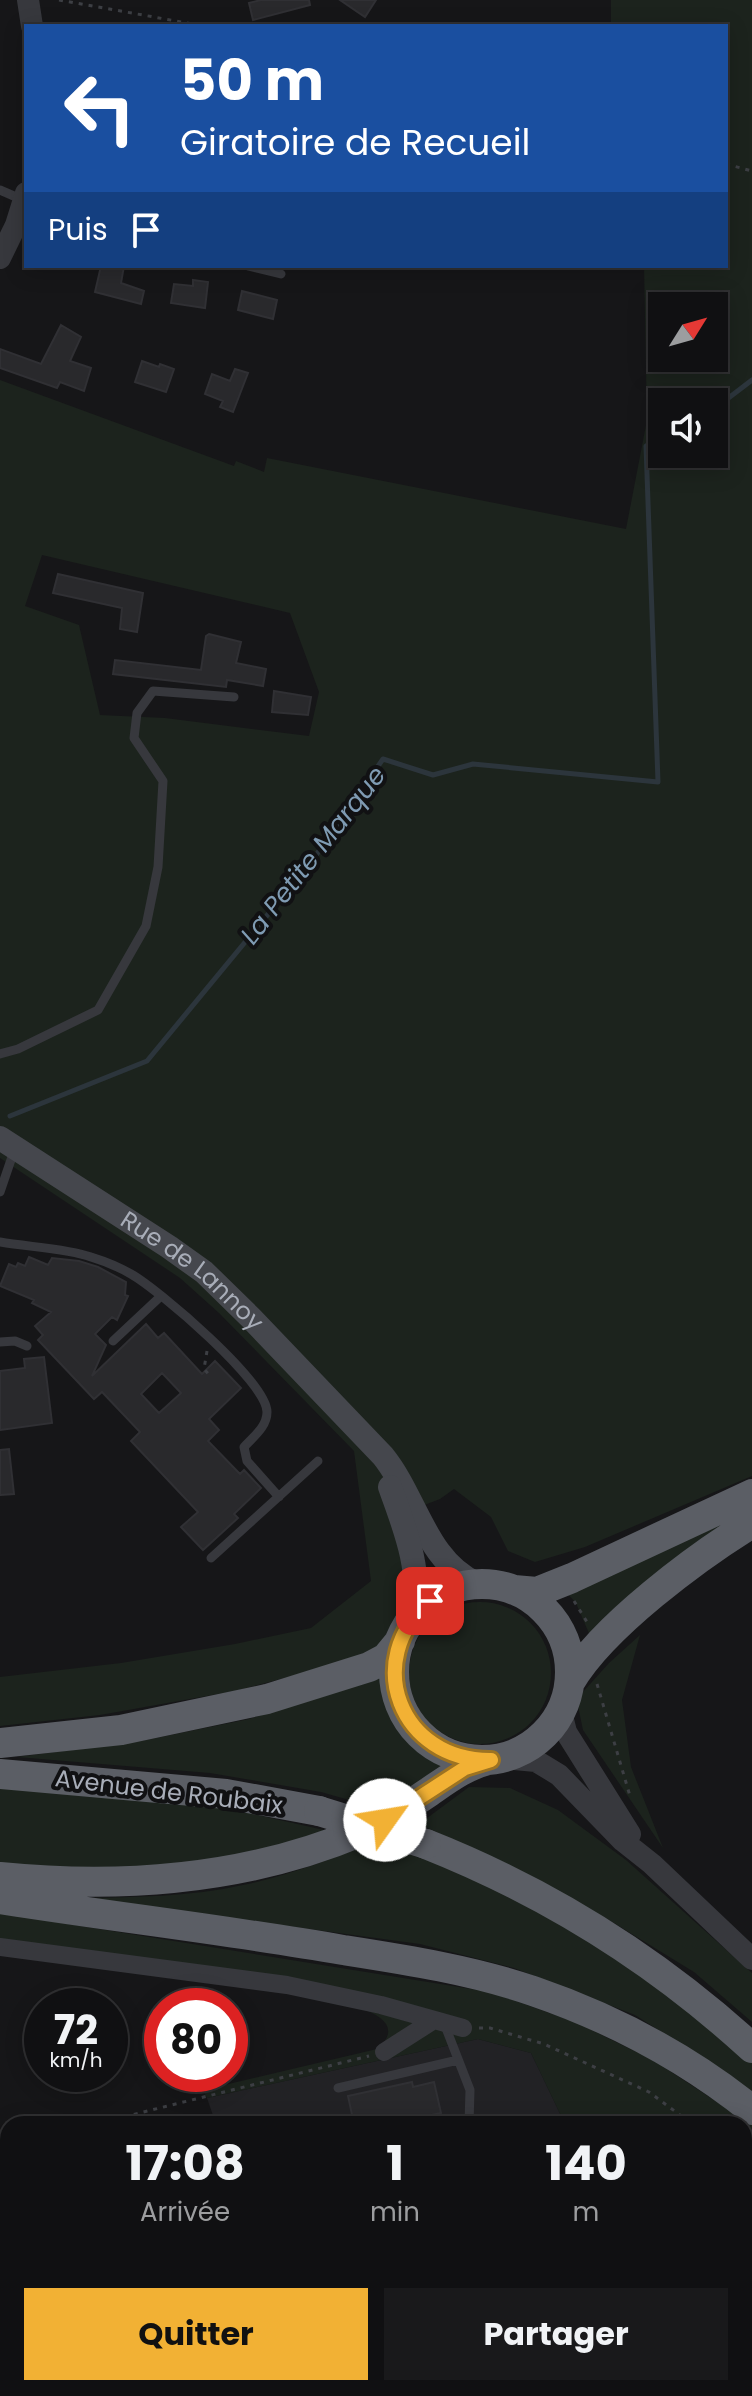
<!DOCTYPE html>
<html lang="fr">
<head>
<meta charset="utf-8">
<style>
  :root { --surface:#101012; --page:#19191b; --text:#f1f3f6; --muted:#9c9d9f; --line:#303032; --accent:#f2b134 }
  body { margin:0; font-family:Poppins,sans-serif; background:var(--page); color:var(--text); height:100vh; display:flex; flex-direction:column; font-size:30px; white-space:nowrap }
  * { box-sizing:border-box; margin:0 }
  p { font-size:26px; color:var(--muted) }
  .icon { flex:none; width:44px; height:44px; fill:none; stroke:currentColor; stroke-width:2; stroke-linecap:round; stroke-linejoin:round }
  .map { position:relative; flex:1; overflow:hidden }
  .sheet { position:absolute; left:0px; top:2116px; width:752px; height:280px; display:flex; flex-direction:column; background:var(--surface); border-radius:24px 24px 0 0; box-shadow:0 4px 20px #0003,0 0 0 2px var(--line) }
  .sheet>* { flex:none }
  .top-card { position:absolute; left:24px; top:24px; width:704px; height:244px; border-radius:0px; box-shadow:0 4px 20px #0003,0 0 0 2px var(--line); background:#1a4fa0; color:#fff; overflow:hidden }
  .needle { width:52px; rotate:53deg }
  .controls { position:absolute; left:648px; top:292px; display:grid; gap:16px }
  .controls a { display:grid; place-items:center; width:80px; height:80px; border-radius:0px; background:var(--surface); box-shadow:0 4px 20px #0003,0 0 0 2px var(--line); font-size:40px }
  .speed { position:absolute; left:24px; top:1988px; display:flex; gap:16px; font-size:40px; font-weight:700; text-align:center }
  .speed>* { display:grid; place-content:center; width:104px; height:104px; border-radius:50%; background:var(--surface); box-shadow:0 4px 20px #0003,0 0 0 2px var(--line); line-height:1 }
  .speed small { font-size:20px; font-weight:400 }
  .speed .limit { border:12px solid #d22; background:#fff; color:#111 }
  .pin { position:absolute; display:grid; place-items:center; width:68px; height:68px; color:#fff; margin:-34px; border-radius:16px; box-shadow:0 4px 12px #0006 }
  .me { position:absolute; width:88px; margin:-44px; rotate:58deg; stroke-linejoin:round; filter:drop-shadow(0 0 6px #0008) }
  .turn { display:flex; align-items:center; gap:28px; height:168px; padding:0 24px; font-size:36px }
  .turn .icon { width:104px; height:104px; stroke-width:2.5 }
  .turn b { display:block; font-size:56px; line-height:68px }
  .then { display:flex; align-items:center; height:76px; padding:0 24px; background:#0003; gap:16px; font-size:30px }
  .eta { display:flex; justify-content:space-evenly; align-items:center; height:136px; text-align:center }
  .eta b { font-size:48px; font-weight:700; line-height:56px }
  .cta { display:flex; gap:16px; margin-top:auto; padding:16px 24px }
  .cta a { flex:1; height:92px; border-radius:0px; background:var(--accent); color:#111; font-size:32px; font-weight:700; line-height:92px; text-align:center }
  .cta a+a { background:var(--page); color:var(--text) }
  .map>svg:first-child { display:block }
  .built { fill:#222225 }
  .green { fill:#1c231d; fill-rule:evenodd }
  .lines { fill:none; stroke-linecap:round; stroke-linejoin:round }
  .stream { stroke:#2c353c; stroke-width:5 }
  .building { fill:#29292c; stroke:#303034; stroke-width:2; fill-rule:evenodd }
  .path { stroke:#3d3f44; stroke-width:3; stroke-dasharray:4 6; stroke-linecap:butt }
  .service { stroke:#37383d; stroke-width:9 }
  .minor { stroke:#37383d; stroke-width:18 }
  .tertiary { stroke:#37383d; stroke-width:22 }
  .secondary { stroke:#45474d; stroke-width:24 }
  .trunk { stroke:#5b5e65; stroke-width:30 }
  .trunk-bridge { stroke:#5b5e65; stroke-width:30 }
  .route-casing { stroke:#9d7322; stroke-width:20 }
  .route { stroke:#f2b134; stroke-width:14 }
  .labels { text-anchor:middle; stroke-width:8; stroke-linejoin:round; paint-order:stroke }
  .street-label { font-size:24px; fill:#a8adb8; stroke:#111113 }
  .water-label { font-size:26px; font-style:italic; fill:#7f9bb3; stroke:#111113 }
</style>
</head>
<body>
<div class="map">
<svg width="752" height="2396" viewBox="0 0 752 2396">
  <rect width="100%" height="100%" fill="#161618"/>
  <!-- built -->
  <path class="built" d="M478,2039l53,14 34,71h-349l-9,-26z"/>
  <!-- green -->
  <path class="green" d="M611,0h141v1476l-167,71 -50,15 -27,-11 -17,-34 -37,-28 -14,10 -47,18 17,75 -25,51 -39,19 -111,29 -135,24 -100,11v-49l121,-14 114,-19 76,-16 60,-47 -17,-130 -135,-138 -39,-35 -180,-120v-778l234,86 2,-5 28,11 3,-14 359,71 21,-109 -3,-154h82v-240h-115zM662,306h52v52h-52zM662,402h52v52h-52zM42,555l248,58 29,79 -10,44 -144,-18 -65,-3 -21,-90 -54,-19z
    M752,1507l-161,131 -15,-35 -12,-13z
    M409 1673a71 71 0 1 1 142 0a71 71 0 1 1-142 0Z
    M640,1635l-18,65 9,67 32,81 -80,-118 -5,-24 4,-13 27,-30z
    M383,1676c8,46 25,67 65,90l-67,43 -60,-17 -111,-19 -193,-16 124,-16 108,-22z
    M0,1786l204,17 120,27c-11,5 -22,13 -33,16 -88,26 -200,25 -291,18z
    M469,1787l41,1 48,22 68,50 126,113v49l-58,-50 -85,-52 -101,-55 -89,-41z
    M373,1843l88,28 90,40 158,110 43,41v33l-37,-29 -80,-51 -121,-47 -94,-24 -338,-46c54,-1 108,-1 161,-13 45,-9 87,-26 130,-42z
    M0,1913l490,79 85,30 78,38 99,65v271h-589l30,-8h551v-264h-179l-34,-71 -53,-14 -271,59 -4,-8 174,-41c39,-33 -34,-46 -55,-52l-322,-42z"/>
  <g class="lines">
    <!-- stream -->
    <path class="stream" d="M714,409l38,-29
      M10,1116l137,-55 165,-200 71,-102 50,16 40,-11 185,18 -12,-336 16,-8
      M744,2360l8,12
      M627,2396l19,-8"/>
  </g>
  <!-- building -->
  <path class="building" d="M261,0h48l1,5 -57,15 -4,-17z
    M340,0h36l-11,17z
    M101,266h23l-3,17 23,8 -3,13 -46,-12z
    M193,280l15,2 -3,26 -34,-5 3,-19 19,2z
    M242,291l35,9 -4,19 -35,-9z
    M61,325l20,12 -11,24 21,7 -7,23 -24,-9 -3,6 -57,-20v-19l41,15z
    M142,361l17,6 1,-3 14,5 -8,23 -31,-10z
    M235,369l13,4 -15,39 -13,-5 3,-6 -18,-7 7,-20 18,7z
    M58,574l85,19 -6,39 -17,-3 2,-21 -69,-15z
    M209,634l32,8 -5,21 30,6 -3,17 -36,-6 -1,7 -113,-13 2,-14 86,10 5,-34z
    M274,691l37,6 -3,18 -36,-3z
    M29,1257l19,8 4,-7 27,3 19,6 28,15 -1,13 3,1 -11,24 -5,-3 -17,17 11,11 -14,31 54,-52 12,14 6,-5 38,41 13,-13 26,27 -32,31 10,11 -11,11 32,33 4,-4 17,18 -27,26 4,4 -35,32 -22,-23 17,-15 -67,-71 9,-9 -38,-40 -8,7 -56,-59 5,-5 -8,-9 16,-14 -19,-9 2,-3 -34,-14 9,-22 7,3 2,-4 7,3zM162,1373l19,20 -22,20 -18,-19z
    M44,1357l8,66 -52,7v-59l25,-3 -1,-9z
    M9,1449l5,45 -14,1v-45z
    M412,2082l1,5 21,-5 7,31 -43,9 1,2h-45l-6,-28z"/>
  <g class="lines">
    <!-- path -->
    <path class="path" d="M59,0l145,26
      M726,164l26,7
      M207,1351l-3,18 7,8
      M574,1601l13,21
      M597,1684l33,112
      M479,2028h11l54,16 105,48 43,32
      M95,2124l274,-68
      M0,2148l8,-2
      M744,2163l8,6"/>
    <!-- service -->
    <path class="service" d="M0,190l23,10
      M248,266l33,8
      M0,1054l18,-5 80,-39 48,-84 12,-59 5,-86 -29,-43 3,-25 16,-22 81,6
      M0,1192l14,-41
      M0,1242c27,5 66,6 91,15 13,4 28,10 40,17 28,16 136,108 136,138 0,15 -14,25 -23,35l3,14 32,36
      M113,1341l48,-45
      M0,1342l15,-1 12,5
      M211,1558l107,-97
      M444,2023l26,67 -1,34
      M338,2088l120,-28"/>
    <!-- minor -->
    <path class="minor" d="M0,1947l287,38 94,20 82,23
      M384,2052l50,-32"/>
    <!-- tertiary -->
    <path class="tertiary" d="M28,0l4,26
      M0,258l16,-33 10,-32
      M561,1712l5,20 64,102
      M503,1758l33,3 23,14 64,66 29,23 100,95"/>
    <!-- secondary -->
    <g class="secondary">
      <path id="s1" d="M0,1138l169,109 35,25 47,46 132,138c34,42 42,104 94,128"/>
      <path d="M390,1487c15,41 34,89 22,132"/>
    </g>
    <!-- trunk -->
    <path class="trunk" d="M394 1672a88 88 0 1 1 176 0a88 88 0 1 1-176 0Z
      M514,1590l23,2 35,-14 180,-84
      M570,1682c32,-55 128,-126 182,-159
      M0,1743l121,-13 146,-31 102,-32 17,-9 14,-17
      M0,1774l226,20 93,17
      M426,1844c121,48 230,116 326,204
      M0,1877c122,12 246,3 360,-45 25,-11 47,-25 69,-40 19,-13 36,-26 59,-32
      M0,1899c114,18 229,31 343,51 64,10 129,20 190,41 79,27 154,67 219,119"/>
    <!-- trunk-bridge -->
    <path class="trunk-bridge" d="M319,1811l107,33"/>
  </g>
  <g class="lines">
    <!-- route casing -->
    <g class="route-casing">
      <path id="route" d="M385,1820l80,-52 26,-8c-91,1 -130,-100 -61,-159"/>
    </g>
    <!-- route -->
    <use href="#route" class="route"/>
  </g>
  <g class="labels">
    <!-- street labels -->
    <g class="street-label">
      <text dy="8" stroke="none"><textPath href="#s1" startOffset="234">Rue de Lannoy</textPath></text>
      <text transform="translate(169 1792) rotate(7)" y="8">Avenue de Roubaix</text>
    </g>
    <!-- water labels -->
    <g class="water-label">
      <text transform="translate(313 855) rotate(-52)" y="9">La Petite Marque</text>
    </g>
  </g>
</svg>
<div class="controls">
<a><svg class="needle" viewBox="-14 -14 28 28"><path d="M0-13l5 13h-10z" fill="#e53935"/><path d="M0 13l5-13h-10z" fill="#9c9d9f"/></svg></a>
<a><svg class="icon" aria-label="sound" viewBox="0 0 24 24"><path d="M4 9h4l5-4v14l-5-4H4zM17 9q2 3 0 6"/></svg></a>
</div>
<div class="speed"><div>72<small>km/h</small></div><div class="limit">80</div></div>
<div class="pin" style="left:430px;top:1601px;background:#d93025"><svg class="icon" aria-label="arrive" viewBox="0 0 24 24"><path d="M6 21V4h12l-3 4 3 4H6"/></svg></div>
<svg class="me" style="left:385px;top:1820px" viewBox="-20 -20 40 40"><circle r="19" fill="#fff"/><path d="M0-13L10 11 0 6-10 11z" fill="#f2b134"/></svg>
<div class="top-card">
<div class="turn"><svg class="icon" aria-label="left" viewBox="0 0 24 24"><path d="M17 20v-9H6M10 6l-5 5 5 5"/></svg><div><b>50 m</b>Giratoire de Recueil</div></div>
<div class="then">Puis<svg class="icon" aria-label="arrive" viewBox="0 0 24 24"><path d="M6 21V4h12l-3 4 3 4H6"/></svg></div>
</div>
<section class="sheet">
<div class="eta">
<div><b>17:08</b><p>Arrivée</p></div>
<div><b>1</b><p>min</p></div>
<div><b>140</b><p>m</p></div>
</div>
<div class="cta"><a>Quitter</a><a>Partager</a></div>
</section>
</div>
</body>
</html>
